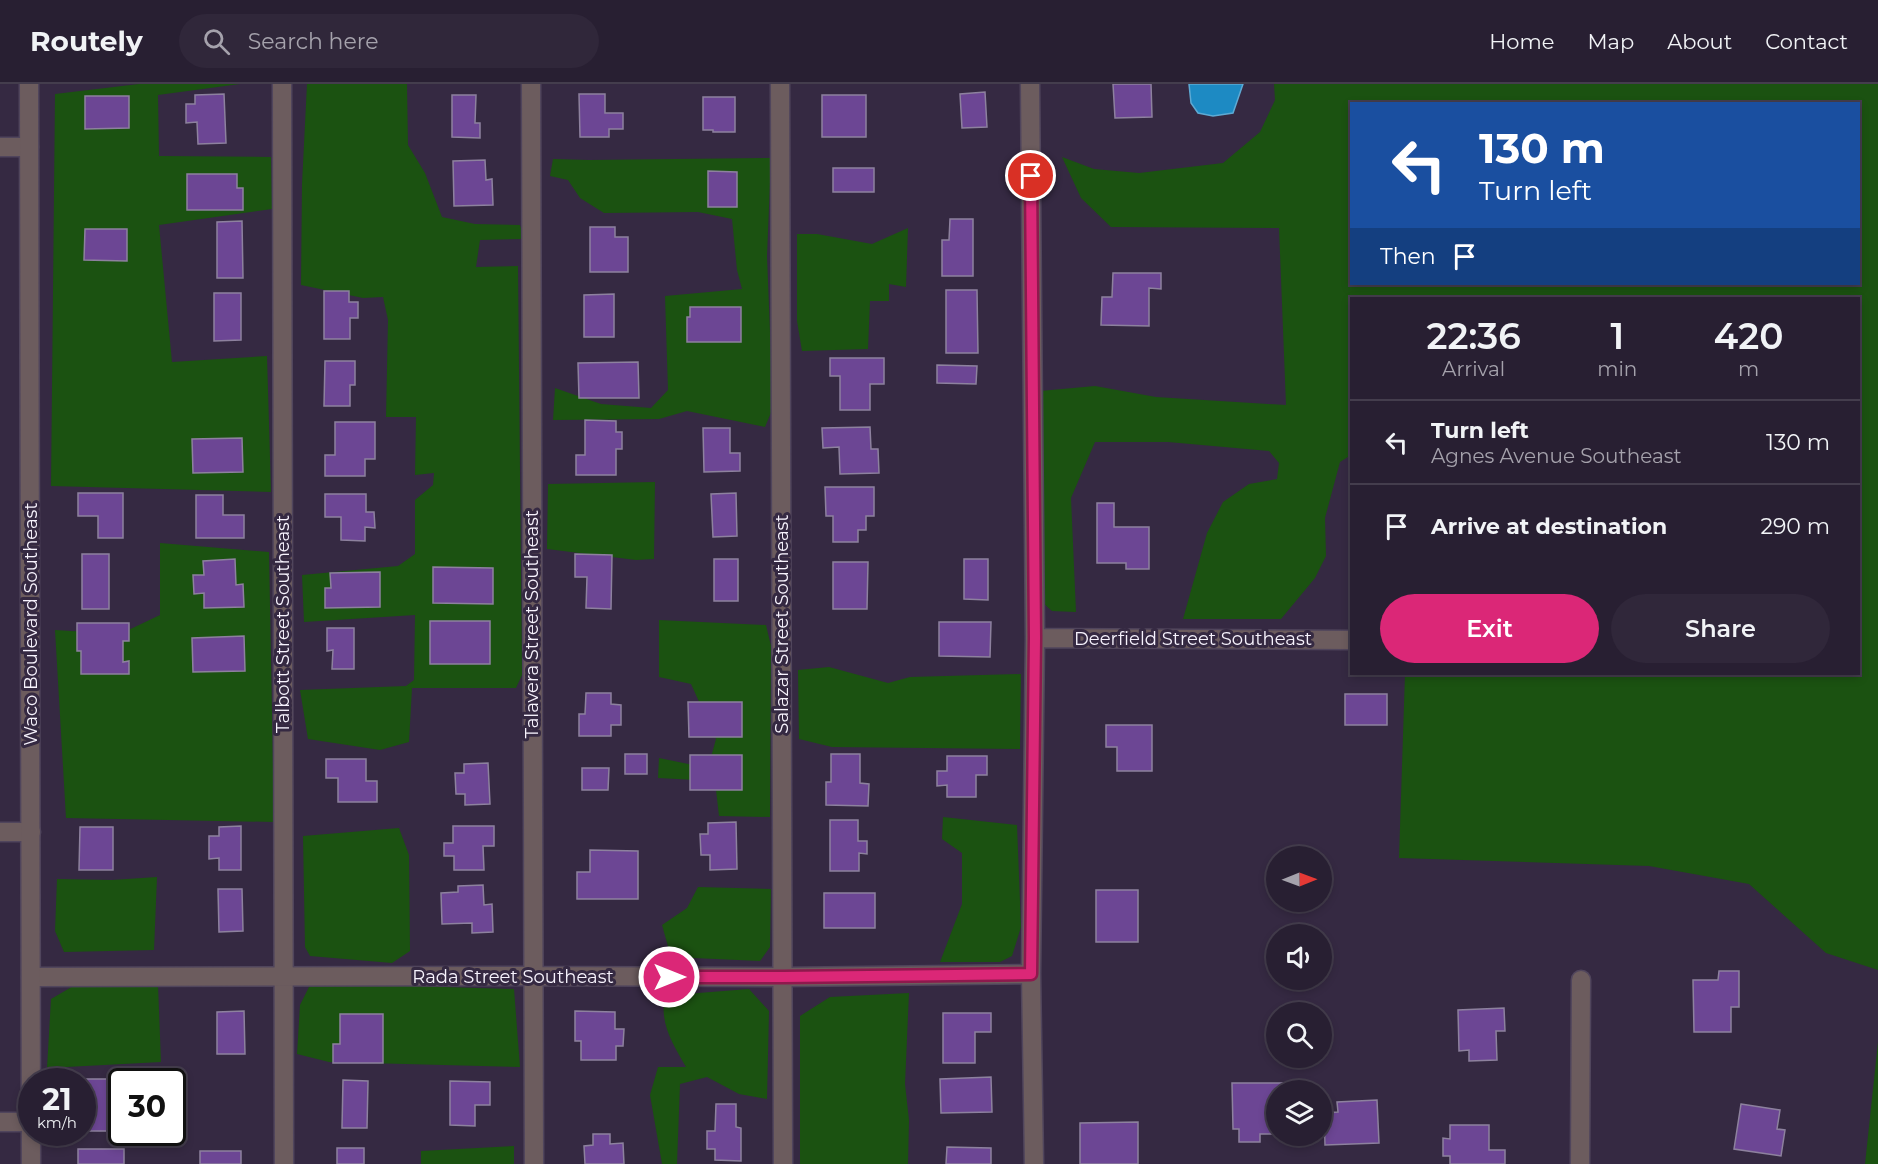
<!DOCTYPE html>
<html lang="en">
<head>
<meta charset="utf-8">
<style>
  :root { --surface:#281f32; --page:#30273a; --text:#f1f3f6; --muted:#a5a2ac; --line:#443d4d; --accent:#db2777 }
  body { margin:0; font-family:Montserrat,sans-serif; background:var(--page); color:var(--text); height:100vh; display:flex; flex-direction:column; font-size:22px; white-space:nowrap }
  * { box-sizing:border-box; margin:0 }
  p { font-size:20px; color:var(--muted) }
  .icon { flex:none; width:33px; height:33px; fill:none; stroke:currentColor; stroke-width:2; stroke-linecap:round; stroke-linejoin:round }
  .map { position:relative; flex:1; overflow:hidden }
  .sheet { position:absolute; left:1350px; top:213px; width:510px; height:378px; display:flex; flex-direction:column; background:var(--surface); border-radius:0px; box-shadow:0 3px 9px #0003,0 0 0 2px var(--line) }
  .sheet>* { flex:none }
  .top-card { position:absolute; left:1350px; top:18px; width:510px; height:183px; border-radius:0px; box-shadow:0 3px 9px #0003,0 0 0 2px var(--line); background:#1a4fa0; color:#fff; overflow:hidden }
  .needle { width:39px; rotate:89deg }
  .fabs { position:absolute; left:1266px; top:762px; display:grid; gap:12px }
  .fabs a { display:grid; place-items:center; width:66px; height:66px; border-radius:50%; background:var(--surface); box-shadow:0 3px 9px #0003,0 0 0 2px var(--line); font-size:30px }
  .speed { position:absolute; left:18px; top:984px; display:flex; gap:12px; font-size:30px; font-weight:700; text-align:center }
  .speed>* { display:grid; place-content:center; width:78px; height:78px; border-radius:50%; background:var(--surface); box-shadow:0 3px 9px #0003,0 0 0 2px var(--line); line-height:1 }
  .speed small { font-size:15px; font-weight:400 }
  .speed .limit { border:3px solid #111; border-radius:9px; background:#fff; color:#111 }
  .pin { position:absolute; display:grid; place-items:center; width:51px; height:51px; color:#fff; margin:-26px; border:3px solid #fff; border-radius:50%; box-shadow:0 2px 6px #0007 }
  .me { position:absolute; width:66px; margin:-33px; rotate:90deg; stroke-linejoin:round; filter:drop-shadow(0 0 4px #0008) }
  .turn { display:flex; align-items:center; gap:21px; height:126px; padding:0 30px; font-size:27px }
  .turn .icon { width:78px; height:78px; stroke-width:2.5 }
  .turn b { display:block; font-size:42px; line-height:51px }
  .then { display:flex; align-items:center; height:57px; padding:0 30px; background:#0003; gap:12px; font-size:22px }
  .eta { display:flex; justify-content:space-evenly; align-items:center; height:102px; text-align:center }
  .eta b { font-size:36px; font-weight:600; line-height:42px }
  .cta { display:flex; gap:12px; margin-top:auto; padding:12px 30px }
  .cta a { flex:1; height:69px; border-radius:36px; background:var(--accent); color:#fff; font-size:24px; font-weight:600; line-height:69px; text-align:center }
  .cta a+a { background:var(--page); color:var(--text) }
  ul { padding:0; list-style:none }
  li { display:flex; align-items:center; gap:18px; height:84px; padding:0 30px; border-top:2px solid var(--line) }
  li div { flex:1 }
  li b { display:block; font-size:22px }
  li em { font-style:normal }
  header { display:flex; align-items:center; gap:36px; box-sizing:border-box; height:84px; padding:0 30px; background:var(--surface); border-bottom:2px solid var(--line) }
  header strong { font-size:28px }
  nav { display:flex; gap:33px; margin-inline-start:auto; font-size:21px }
  .search { width:420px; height:54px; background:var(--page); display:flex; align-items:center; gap:15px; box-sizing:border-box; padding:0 21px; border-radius:33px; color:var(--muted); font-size:22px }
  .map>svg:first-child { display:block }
  .green { fill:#1b5211; fill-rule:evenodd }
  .water { fill:#1d8ac3; stroke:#5eaad4; stroke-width:1.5 }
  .building { fill:#6c4694; stroke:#8d819e; stroke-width:1.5 }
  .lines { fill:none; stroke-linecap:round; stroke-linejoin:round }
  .minor-casing { stroke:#50455c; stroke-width:21 }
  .tertiary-casing { stroke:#50455c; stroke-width:21 }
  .minor { stroke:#6c5c5e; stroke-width:18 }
  .tertiary { stroke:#6c5c5e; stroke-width:18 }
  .route-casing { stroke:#8e194d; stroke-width:15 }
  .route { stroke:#db2777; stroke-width:10 }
  .labels { text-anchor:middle; stroke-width:6; stroke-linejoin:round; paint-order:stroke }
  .street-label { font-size:18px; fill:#f7f3fd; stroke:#352942 }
</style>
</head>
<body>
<header>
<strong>Routely</strong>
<div class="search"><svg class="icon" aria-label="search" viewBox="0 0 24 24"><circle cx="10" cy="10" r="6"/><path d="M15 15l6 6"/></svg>Search here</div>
<nav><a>Home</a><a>Map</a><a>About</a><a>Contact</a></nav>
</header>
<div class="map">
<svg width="1878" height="1080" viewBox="0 0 1878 1080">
  <rect width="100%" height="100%" fill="#352942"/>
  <!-- green -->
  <path class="green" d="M139,0h101l-82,11 1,61 112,1 1,52 -113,16 13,137 95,-6 4,136 -220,-6 4,-392z
    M307,0h100l1,61 17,28 17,44 33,7 45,1 4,14 -44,1 -4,27 42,-1 4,409 -6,13h-104l-3,54 -29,8 -72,-11 -8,-49 106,-4 8,-6 1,-65 -111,7 -2,-47 96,-9 17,-12v-54l18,-15 1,-12 -19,2 1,-58h-30l2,-97 -5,-23 -20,1 -62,-13 1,-101z
    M1274,0h604v886l-52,-17 -77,-69 -100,-18 -250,-8 6,-184h453v-376h-506l-1,157 -11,7 -15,56 1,38 -11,22 -34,41h-98l24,-86 16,-31 26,-18 28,-5 2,-16 -10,-12 -101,-9h-73l-24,56 5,114 -24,-1 -10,-9 -2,-211 55,-5 61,11 130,8 -7,-177 -168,-1 -30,-29 -19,-41 32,12 45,4 84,-10 37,-31 15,-32zM1352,20h506v180h-506z
    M771,74l-4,98 6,152 -8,19 -78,-16 -28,8 -106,1 2,-32 46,16 50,4 17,-18 -3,-94 77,-7 -5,-19 -5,-51 -34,-7 -94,1 -24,-15 -12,-18 -18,-4 3,-17 36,1z
    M908,144l-2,59 -17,-3v17h-19l-2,48 -66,2 -5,-30v-87h20l55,10z
    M655,398l-1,77 -18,1 -89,-11 1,-65z
    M160,459l109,9 5,270 -208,-4 -11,-188 65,4 40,-19z
    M659,536l107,5 5,21 -1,171 -51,-1 -4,-35 -57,-3 1,-20 49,10 8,-29 -25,-55 -32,-7z
    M829,583l59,16 22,-6 111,-3 -1,75 -188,-2 -33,-8 -1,-69z
    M943,733l74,8 4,102 -9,29 -12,6h-60l22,-58v-51l-20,-14z
    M399,744l10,27 1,96 -18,12 -82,-7 -5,-9 -2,-111z
    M157,793l-3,73 -90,2 -9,-21 2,-52 55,1z
    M698,803l73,2 -1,58 -10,14 -89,-4 -9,-32 25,-17z
    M311,899l203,6 6,78 -191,-5 -32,-8 3,-49z
    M75,901h83l3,77 -114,6 4,-69z
    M749,905l20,22 -2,88 -28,-5 -32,-17 -27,7 -3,80h-15l-12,-69 8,-28h28c-12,-21 -25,-41 -22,-65l9,-7z
    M909,909l-4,91 4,36 -1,44h-108v-148l30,-19z
    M1878,958v122h-13z
    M514,1062v18h-93v-13z"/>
  <!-- water -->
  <path class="water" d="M1189,0h54l-10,29 -20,3 -15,-3 -7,-10z"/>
  <!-- building -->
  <path class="building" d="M1113,0h38l1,33 -37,1z
    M985,8l2,35 -25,1 -2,-34z
    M224,10l2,49 -28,1 -1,-22 -11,1v-19h9v-9z
    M579,10h26v19h18v16h-14v8h-29z
    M452,11h24l-1,28h5v15l-28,-1z
    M822,11h44v42h-44z
    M85,12h44v32l-44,1z
    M703,13h32v35h-22v-2h-10z
    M485,76l1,20 6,-1 1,26 -39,1 -1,-45z
    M833,84h41v24h-41z
    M708,87l29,1v35h-29z
    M187,90h50v14h6v22h-56z
    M950,135h23v57h-31v-36h7z
    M242,137l1,57h-26v-56z
    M590,143h25v10h13v35h-38z
    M85,145h42v32l-43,-1z
    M1113,189h48v16l-12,-1v38l-48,-1 1,-28h10z
    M946,206h31l1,63h-32z
    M324,207h25v11h9v16h-8v21h-26z
    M214,209h27v47l-27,1z
    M614,210v43h-30v-42z
    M690,223h51v35h-54v-25h3z
    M830,274h54v26h-14v26h-30v-34h-10z
    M325,277h30v24h-5v21h-26z
    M638,278l1,36h-60l-1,-35z
    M937,281l40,1 -1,18 -39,-1z
    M585,336l31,1v11h6v17h-6v26h-40v-20h9z
    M335,338h40v37h-10v17h-40v-21h10z
    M870,343l1,22h7l1,24 -39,1 -1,-27 -16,1 -1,-20z
    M703,344h27v25h10v18l-36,1z
    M242,354l1,34 -50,1 -1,-34z
    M825,403h49v29h-8v14h-8v12h-25v-26h-7z
    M78,409h45v45h-25v-22h-20z
    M736,409l1,43 -24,1 -2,-43z
    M325,410h41v18h8l1,16 -10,-1v14l-24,-1v-23h-16z
    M196,411h27v20h21v23h-48z
    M1097,419h17v24h35v42h-23v-6h-29z
    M82,470h27v55h-27z
    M575,470l37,1 -1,54 -25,-1 1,-31h-12z
    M235,475l1,26 7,-1 1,23 -40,1v-15l-10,1 -1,-19h11l-1,-14z
    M714,475h24v42h-24z
    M964,475h24v41l-24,-1z
    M833,478h35l-1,47h-34z
    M433,483l60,1v36l-60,-1z
    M380,488v35l-55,1v-20h6l-1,-15z
    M430,537h60v43h-60z
    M939,538h52l-1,35 -51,-1z
    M77,539h52v18h-6v21l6,-1v13h-48v-23h-4z
    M327,544h27v41h-22l1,-19 -6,1z
    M244,552l1,35 -52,1 -1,-34z
    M586,609h25v11l10,1v20h-10v11h-32v-22h6z
    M1345,610h42v31h-42z
    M688,618h54v35h-53z
    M1106,641h46v46h-35v-24h-11z
    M625,670h22v20h-22z
    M831,670h29v29l9,1 -1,22 -42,-1v-23h5z
    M690,671h52v35h-52z
    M947,672h40v19h-11v22h-29v-12l-10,1v-15h10z
    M326,675h40v22h11v21h-39v-24h-12z
    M488,679l2,41 -25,1v-11h-9l-1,-21h9v-9z
    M582,684h27l-1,22h-26z
    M830,736h28v21h9v13l-8,-1v18h-29z
    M736,738l1,47 -27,1v-15h-9l-1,-21h8v-11z
    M241,742v44h-22v-12l-10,1v-23h10v-9z
    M453,742h41v20h-11l1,24h-30v-14h-10v-13h9z
    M80,743h33v43h-34z
    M590,766l48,1v48h-61v-27h13z
    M483,801l1,20 8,-1 1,28 -21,1v-10l-30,1 -1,-31 17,-1v-6z
    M218,805h24l1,42 -24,1z
    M1096,806h42v52h-42z
    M824,809h51v35h-51z
    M1719,887h20v36h-8v25h-37l-1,-52h25z
    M1504,924l1,23h-9l1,29 -28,1v-11l-10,1 -1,-41z
    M244,927l1,43h-28v-42z
    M575,927l40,1v17h9l-1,17h-7v14h-35v-19h-6z
    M943,929h48v19h-16v31h-32z
    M340,930h43v49h-50v-19h7z
    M991,993l1,35 -51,1 -1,-34z
    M84,995h24v22h14v20h-15v10h-24z
    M343,996l25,1 -1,47h-25z
    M450,997l40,1v23h-15v21l-25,-1z
    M1232,999h56v7h-12v44h-16v8h-21v-13h-6z
    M1377,1016l2,43 -54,2 -1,-32 14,-1 -1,-10z
    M716,1020h20v23l5,1v33l-26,-1v-11h-8v-18h8z
    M1741,1020l39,6 -3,19 8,1 -4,26 -47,-7z
    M1138,1038v42h-58v-41z
    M1450,1041h39v25h16v14h-55v-8h-7v-18l7,1z
    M593,1050h17v10l13,-1 1,21h-39l-1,-18 9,-1z
    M947,1063l44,1v16h-45z
    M337,1064h27v16h-27z
    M78,1065h46v15h-46z
    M200,1067h41v13h-41z"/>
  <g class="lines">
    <!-- minor casing -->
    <g class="minor-casing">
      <path id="minor" d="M282,0l2,1080
        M531,0l3,1080
        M780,0l3,1080
        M1030,0l5,554 -4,336 3,190
        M0,63h29
        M1035,554l317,2
        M0,748h31
        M31,893l502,-1 250,1 248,-3
        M0,1038h31
        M1580,1080l1,-184"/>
    </g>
    <!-- tertiary casing -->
    <g class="tertiary-casing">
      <path id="tertiary" d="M29,0l2,1080"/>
    </g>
    <!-- minor -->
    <use href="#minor" class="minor"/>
    <!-- tertiary -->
    <use href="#tertiary" class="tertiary"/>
  </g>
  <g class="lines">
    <!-- route casing -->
    <g class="route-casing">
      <path id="route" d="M669,893h114l248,-3 4,-336 -4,-462"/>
    </g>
    <!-- route -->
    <use href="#route" class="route"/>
  </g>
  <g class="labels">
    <!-- street labels -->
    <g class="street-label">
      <text transform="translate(31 540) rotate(-90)" y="6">Waco Boulevard Southeast</text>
      <text transform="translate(283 540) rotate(-90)" y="6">Talbott Street Southeast</text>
      <text transform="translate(532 540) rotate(-90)" y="6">Talavera Street Southeast</text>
      <text transform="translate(782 540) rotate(-90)" y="6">Salazar Street Southeast</text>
      <text x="1193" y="561">Deerfield Street Southeast</text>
      <text x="513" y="899">Rada Street Southeast</text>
    </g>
  </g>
</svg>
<div class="fabs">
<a><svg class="needle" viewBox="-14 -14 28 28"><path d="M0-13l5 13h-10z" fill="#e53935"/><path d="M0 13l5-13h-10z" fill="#a5a2ac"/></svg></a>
<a><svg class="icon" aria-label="sound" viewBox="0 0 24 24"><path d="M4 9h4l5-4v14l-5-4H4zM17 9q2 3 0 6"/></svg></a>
<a><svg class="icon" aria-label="search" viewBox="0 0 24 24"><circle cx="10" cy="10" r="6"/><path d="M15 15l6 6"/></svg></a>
<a><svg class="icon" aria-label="layers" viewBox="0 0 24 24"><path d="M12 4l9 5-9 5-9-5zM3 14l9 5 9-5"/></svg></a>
</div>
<div class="speed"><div>21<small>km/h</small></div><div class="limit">30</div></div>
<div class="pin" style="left:1031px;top:92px;background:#d93025"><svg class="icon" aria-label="arrive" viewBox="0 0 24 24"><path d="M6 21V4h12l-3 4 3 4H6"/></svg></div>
<svg class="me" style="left:669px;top:893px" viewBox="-20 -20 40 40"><circle r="17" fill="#db2777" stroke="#fff" stroke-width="3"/><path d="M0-11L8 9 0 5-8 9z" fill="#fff"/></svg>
<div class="top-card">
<div class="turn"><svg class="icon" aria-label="left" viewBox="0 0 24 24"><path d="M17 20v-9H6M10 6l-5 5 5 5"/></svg><div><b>130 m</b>Turn left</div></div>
<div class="then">Then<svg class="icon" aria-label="arrive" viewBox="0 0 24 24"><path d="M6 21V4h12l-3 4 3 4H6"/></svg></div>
</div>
<section class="sheet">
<div class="eta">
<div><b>22:36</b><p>Arrival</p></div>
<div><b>1</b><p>min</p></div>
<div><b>420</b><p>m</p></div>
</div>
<ul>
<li><svg class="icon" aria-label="left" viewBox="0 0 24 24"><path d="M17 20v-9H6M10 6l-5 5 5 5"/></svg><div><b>Turn left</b><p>Agnes Avenue Southeast</p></div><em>130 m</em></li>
<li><svg class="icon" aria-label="arrive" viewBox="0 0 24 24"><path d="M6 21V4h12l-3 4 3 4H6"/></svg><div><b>Arrive at destination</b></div><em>290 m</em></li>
</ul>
<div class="cta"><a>Exit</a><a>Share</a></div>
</section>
</div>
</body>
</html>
